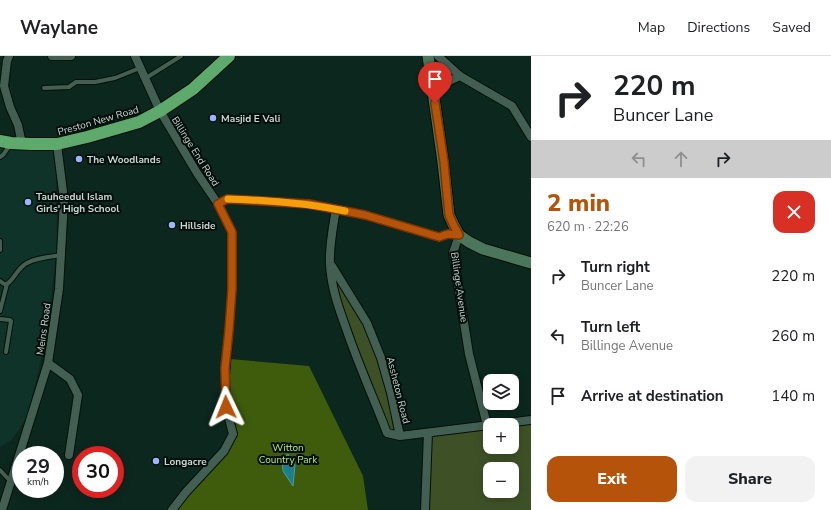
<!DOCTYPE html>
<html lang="en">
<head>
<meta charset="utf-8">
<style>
  :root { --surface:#fff; --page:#f2f2f2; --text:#202124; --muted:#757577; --line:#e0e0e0; --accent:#b45309 }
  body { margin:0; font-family:"Nunito Sans",sans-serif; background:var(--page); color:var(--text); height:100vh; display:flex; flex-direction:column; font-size:15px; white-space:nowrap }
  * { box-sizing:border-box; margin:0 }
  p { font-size:13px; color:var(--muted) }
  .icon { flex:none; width:22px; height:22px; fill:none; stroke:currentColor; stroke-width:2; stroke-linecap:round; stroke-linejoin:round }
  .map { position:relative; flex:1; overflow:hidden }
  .sheet { display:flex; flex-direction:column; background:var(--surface); width:300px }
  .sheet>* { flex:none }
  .hud { background:#fff; color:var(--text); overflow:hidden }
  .controls { position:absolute; left:483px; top:318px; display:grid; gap:8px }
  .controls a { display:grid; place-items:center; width:36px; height:36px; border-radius:8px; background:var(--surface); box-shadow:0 2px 10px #0003; font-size:20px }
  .speed { position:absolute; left:12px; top:390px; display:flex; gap:8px; font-size:20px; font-weight:700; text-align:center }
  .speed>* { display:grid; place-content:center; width:52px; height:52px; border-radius:50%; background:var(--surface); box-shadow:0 2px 10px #0003; line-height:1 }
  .speed small { font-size:10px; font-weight:400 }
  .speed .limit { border:6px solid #d22; background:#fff; color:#111 }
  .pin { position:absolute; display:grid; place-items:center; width:34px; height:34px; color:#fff; margin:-41px -17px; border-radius:50% 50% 50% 0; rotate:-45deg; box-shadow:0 0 4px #0007 }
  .pin .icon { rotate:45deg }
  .me { position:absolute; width:44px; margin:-22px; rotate:358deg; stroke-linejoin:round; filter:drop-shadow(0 0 3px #0008) }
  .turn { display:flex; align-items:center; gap:14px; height:84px; padding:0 16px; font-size:18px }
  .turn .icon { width:52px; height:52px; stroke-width:2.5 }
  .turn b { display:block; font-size:28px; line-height:34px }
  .lanes { display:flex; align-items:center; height:38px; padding:0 16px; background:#0003; justify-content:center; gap:20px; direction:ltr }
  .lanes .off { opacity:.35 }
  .round { display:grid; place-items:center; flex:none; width:42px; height:42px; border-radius:12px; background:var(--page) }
  .headline { display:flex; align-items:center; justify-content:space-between; height:68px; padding:0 16px }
  h1 { font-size:24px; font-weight:800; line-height:30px; color:var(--accent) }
  .primary-button { display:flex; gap:8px; margin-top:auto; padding:8px 16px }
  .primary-button a { flex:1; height:46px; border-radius:12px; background:var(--accent); color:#fff; font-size:16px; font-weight:800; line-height:46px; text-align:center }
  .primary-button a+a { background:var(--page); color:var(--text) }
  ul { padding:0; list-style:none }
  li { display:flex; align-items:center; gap:12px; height:60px; padding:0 16px }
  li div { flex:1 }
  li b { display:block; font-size:15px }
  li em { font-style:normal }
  header { display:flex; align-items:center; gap:24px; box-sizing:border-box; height:56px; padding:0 20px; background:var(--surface); border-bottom:1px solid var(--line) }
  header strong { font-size:19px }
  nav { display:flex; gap:22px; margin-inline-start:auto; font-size:14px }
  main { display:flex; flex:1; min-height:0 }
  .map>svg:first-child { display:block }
  .built { fill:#0f3328 }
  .green { fill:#3e5126; fill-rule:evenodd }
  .forest { fill:#3e5c0c }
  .water { fill:#1c7f8c; stroke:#5099a1 }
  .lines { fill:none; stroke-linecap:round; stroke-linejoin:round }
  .lane-casing { stroke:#001008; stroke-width:6 }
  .street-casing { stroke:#001008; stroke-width:10 }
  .secondary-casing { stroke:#001008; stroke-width:13 }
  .highway-casing { stroke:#001008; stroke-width:14 }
  .lane { stroke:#435f54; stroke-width:4 }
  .street { stroke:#435f54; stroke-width:8 }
  .secondary { stroke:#4b765b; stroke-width:11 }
  .highway { stroke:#5daa6c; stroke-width:12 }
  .route-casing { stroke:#753606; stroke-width:10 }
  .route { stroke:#b45309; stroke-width:7 }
  .slow { stroke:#f59e0b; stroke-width:7 }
  .poi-dot { fill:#99b5fd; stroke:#040e0a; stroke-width:1.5 }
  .labels { text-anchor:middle; stroke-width:4; stroke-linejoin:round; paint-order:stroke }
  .poi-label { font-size:10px; font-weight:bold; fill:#c8d7d1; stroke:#040e0a; text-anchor:start }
  .street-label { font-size:10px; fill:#c8d7d1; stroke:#040e0a }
  .park-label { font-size:10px; fill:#b8e781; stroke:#040e0a }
</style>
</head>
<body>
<header>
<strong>Waylane</strong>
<nav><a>Map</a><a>Directions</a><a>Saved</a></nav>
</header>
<main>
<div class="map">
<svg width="531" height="454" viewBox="0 0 531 454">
  <rect width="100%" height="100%" fill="#0c271e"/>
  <!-- built -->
  <path class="built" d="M0,90l56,3 1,105 -1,1 -8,69 -6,31 -13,56 -4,9 -10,15 -4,5 -11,7z"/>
  <!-- green -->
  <path class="green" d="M334,220l32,53 15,40 14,57 -1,4h-4l-3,-4 -47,-122z
    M531,364v90h-106l3,-77zM490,369h22v22h-22zM490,413h22v22h-22z"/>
  <!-- forest -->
  <path class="forest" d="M230,303l79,7 54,110 5,34h-191l58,-80 -6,-35z"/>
  <!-- water -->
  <path class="water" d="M288,398l7,11 -2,21 -10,-15 -1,-12z"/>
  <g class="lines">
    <!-- lane casing -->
    <g class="lane-casing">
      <path id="lane" d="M146,22l35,-22
        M44,32l25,-1 7,-5h19l20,-4 25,-10
        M0,101l3,-2 7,-10
        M0,185v9
        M0,225l4,3h3
        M0,255l7,-27c7,-5 10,-14 17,-19 8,-7 26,-8 37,-10
        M0,263l10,1 1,1 -5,31
        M0,414l11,12"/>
    </g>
    <!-- street casing -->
    <g class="street-casing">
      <path id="street" d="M9,0l-2,5 -3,25 6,21 8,18 4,19
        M52,0h19
        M135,0l25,55 37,62 21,31 14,28v57l-3,41 -4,45 1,32 7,27 -9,17 -38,41 -14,18
        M438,0l22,20 52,30 19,31
        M433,33l27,-13
        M218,148l9,-5 19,1 63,4 56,11 74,22 9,-3 11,1 -6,18 16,101 18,71
        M336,153c-3,18 -7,37 -6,55 1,23 9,45 17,67 12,35 27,68 40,102l13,3 131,-16
        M332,210l35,57 14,35 10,35 9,43
        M48,307l22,16 8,16 -9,60
        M2,454l46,-147 11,-74 5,-89 -7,-56
        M425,454l3,-77"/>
    </g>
    <!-- secondary casing -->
    <g class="secondary-casing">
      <path id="secondary" d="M428,0l15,106 6,53 5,11 5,9 10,7 14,7 48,14"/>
    </g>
    <!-- highway casing -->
    <g class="highway-casing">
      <path id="highway" d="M0,85l11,2 20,1h26l30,-7 52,-15 21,-11 33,-22 36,-33"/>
    </g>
    <!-- lane -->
    <use href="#lane" class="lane"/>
    <!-- street -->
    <use href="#street" class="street"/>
    <!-- secondary -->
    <use href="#secondary" class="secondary"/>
    <!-- highway -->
    <use href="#highway" class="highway"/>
  </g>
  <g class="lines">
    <!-- route casing -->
    <g class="route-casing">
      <path id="route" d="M226,351l-1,-39 4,-38 3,-41v-57l-14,-28 9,-5 19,1 63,4 56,11 74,22 9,-3 11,1 -5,-9 -5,-11 -5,-53 -9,-59"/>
    </g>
    <!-- route -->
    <use href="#route" class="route"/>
    <!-- slow -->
    <path class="slow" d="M228,143c39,1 78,4 117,12"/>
  </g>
  <!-- markers -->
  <g class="poi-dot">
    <circle cx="213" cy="62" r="4"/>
    <circle cx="79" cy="103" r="4"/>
    <circle cx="28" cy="146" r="4"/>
    <circle cx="172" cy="169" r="4"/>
    <circle cx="156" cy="405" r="4"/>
  </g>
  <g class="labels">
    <!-- poi labels -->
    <g class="poi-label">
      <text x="221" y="66">Masjid E Vali</text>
      <text x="87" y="107">The Woodlands</text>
      <text x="36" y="144">Tauheedul Islam<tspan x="36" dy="12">Girls' High School</tspan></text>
      <text x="180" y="173">Hillside</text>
      <text x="164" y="409">Longacre</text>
    </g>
    <!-- street labels -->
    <g class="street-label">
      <text transform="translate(98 64) rotate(-16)" y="4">Preston New Road</text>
      <text transform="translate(196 95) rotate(58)" y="4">Billinge End Road</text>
      <text transform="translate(460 231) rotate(82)" y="4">Billinge Avenue</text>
      <text transform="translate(43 273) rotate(-82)" y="4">Meins Road</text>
      <text transform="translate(399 334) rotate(76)" y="4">Assheton Road</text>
    </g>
    <!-- park labels -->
    <g class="park-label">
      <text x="288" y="395">Witton<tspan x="288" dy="12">Country Park</tspan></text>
    </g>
  </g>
</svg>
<div class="controls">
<a><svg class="icon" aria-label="layers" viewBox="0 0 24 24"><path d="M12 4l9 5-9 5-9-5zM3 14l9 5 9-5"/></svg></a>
<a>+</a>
<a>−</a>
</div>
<div class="speed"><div>29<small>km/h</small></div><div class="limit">30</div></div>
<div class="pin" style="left:435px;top:47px;background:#d93025"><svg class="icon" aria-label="arrive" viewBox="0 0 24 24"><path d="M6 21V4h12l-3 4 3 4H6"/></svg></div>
<svg class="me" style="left:226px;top:351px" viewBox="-20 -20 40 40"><path d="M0-17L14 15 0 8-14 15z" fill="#b45309" stroke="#fff" stroke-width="4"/></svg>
</div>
<section class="sheet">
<div class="hud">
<div class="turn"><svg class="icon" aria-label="right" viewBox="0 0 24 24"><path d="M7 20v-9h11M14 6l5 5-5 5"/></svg><div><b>220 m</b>Buncer Lane</div></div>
<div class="lanes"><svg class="icon off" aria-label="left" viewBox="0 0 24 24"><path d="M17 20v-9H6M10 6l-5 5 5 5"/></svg><svg class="icon off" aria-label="ahead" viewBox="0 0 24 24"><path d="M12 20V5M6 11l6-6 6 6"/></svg><svg class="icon" aria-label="right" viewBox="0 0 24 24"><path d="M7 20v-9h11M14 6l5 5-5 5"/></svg></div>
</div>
<div class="headline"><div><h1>2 min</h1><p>620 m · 22:26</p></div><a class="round" style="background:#d93025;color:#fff"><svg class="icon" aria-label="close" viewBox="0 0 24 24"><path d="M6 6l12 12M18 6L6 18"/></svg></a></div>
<ul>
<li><svg class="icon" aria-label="right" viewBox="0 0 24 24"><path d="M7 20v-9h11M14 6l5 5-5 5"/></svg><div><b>Turn right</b><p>Buncer Lane</p></div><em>220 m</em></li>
<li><svg class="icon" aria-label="left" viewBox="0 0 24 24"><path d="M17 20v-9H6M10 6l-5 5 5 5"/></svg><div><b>Turn left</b><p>Billinge Avenue</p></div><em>260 m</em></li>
<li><svg class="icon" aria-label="arrive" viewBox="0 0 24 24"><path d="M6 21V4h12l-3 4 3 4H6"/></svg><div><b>Arrive at destination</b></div><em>140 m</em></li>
</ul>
<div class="primary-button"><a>Exit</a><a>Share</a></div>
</section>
</main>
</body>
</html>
